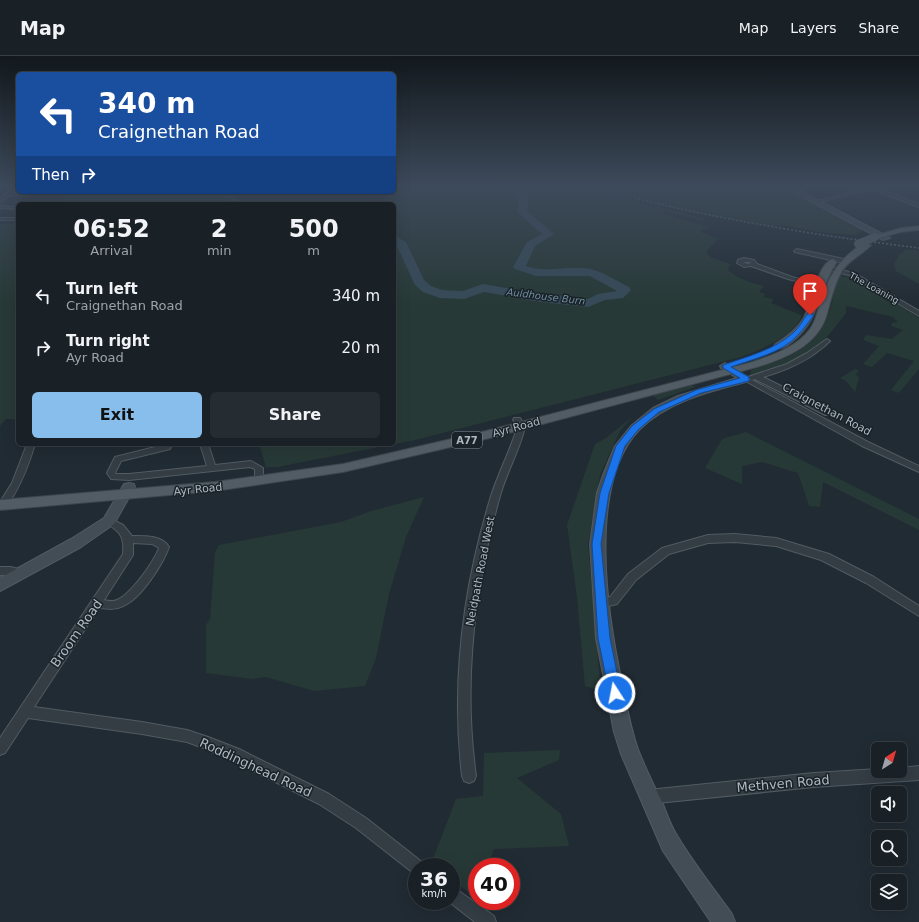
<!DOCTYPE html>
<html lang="en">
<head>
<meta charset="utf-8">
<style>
  :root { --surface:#192026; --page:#262d32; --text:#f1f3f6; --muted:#9fa3a7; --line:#373e43; --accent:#88beeb }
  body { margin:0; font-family:"DejaVu Sans",sans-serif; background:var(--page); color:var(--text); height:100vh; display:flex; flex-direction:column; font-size:15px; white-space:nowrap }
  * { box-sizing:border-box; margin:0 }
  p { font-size:13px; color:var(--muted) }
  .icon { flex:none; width:22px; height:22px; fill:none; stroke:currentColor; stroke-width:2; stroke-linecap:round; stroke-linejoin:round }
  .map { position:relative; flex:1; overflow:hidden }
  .panel { position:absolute; left:16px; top:146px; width:380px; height:244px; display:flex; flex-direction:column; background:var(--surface); border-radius:6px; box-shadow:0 4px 16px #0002,0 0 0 1px var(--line) }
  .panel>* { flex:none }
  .top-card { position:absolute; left:16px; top:16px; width:380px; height:122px; border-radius:6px; box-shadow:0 4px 16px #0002,0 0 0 1px var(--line); background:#1a4fa0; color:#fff; overflow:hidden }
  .needle { width:26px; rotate:37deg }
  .controls { position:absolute; left:871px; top:686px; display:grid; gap:8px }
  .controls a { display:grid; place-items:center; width:36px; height:36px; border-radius:6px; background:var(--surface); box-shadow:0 4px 16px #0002,0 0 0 1px var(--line); font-size:20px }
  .speed { position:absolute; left:408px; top:802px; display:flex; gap:8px; font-size:20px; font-weight:700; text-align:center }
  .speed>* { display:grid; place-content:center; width:52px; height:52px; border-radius:50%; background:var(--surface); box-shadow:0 4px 16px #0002,0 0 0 1px var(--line); line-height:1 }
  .speed small { font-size:10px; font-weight:400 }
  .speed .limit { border:6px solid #d22; background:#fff; color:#111 }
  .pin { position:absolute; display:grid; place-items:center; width:34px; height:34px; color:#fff; margin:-41px -17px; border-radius:50% 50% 50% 0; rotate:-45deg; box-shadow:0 0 4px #0007 }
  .pin .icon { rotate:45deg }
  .me { position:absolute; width:44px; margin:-22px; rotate:349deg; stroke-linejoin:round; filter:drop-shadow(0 0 3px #0008) }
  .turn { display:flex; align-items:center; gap:14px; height:84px; padding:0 16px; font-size:18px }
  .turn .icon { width:52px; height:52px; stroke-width:2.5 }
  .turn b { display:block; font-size:28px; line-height:34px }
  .then { display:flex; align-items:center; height:38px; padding:0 16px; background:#0003; gap:8px; font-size:15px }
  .eta { display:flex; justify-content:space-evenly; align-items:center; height:68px; text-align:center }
  .eta b { font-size:24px; font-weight:700; line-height:28px }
  .action { display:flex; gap:8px; margin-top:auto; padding:8px 16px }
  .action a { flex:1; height:46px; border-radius:6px; background:var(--accent); color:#111; font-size:16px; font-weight:700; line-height:46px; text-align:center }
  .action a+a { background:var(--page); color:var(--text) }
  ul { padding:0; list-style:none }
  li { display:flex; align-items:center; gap:12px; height:52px; padding:0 16px }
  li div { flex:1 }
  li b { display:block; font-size:15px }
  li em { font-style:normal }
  header { display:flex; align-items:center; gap:24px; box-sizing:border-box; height:56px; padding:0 20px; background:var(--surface); border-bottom:1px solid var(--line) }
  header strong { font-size:19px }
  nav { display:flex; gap:22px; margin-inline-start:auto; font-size:14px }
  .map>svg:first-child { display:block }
  .green { fill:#273936 }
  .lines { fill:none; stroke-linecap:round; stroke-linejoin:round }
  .river { fill:#364a58; fill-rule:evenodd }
  .street-casing { stroke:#515b62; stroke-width:2 }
  .secondary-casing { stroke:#515b62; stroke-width:2 }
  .primary-casing { stroke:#3d464d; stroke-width:2 }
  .street { fill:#343d44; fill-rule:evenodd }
  .secondary { fill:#424d56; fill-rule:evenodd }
  .primary { fill:#525c64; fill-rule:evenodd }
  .rail { stroke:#58646c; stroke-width:1.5; stroke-dasharray:2 2; stroke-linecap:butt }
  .primary-bridge-casing { stroke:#3d464d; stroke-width:8; stroke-linecap:butt }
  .primary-bridge { stroke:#525c64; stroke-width:8 }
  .route { fill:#1a73e8; stroke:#114b97 }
  .labels { text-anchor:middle; stroke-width:3; stroke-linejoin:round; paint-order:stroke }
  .far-street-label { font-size:9px; fill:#aeb8c1; stroke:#192228 }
  .far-water-label { font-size:10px; font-style:italic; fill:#718ea1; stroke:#192228 }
  .shield { fill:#192228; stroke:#818b93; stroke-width:1 }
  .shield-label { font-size:10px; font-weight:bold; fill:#aeb8c1 }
  .street-label { font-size:11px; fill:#aeb8c1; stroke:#192228 }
  .near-street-label { font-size:13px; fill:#aeb8c1; stroke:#192228 }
</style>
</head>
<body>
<header>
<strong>Map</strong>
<nav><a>Map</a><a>Layers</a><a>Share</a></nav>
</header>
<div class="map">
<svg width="919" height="866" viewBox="0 0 919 866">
  <rect width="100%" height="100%" fill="#212b33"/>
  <!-- green -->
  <path class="green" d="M400,129h180l58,17 69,17 -7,1 -36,-9 -4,2 49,14 -6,2 -2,3 18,7 -13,12 4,6 20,7 -2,6c11,9 22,13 36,16l-5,6 6,2 -2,3 11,2 -3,4 30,12v3c-12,21 -39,31 -60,39l-326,83 -138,27h-11l-7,-23h135v-240h-19l19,-12z
    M592,129h192l82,43 -9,5v2l-38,-3 -37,-7 -12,1 -75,-13 -31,-7z
    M66,136h168l-2,1 6,6 10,5h-194l9,-6 -1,-1z
    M18,167v196h-12l-6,7v-202z
    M906,194h13v34l-23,-13 -2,-7 5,-9z
    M840,220l16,3 63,39v51l-20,24 -8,-3 23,-29 -27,-8 -15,14 -9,-3 16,-18 -16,-6 3,-5 26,4 11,-9 -12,-4 1,-3 6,-1 -5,-5 -47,-11v7c-9,11 -17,23 -28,33 -19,16 -45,23 -68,31l1,-7c28,-9 63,-19 75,-50 6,-13 8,-29 12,-43z
    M855,313l4,2 -3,3 3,4 -4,14 -9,-11 -6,-3z
    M692,329l3,2 -37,13 -5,-5z
    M633,360l-13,15 -20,44 -12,69 11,127 3,20 -17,-5 -8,-89 -10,-72 28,-81 11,-6z
    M746,376l173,87v11l-96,-48 -3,25 -11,-1 -11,-33 -36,-11 -20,4v18l-37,-16 17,-29z
    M424,441l-18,40 -17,57 -13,64 -11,28 -51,5 -48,-14 -14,2 -46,-6v-48l4,-6 5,-67 4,-7 122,-23 30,-11z
    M560,694l-1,10 -42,18 44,36 8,32 -75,3 -7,18h-10v25l-2,5 -24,-18v-12h-16l-4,-3 25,-65 27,-3 1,-43z"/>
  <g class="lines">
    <!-- river -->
    <path class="river" d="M509,129h10l10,13 -2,13 27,23 -19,12 -9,20c18,7 39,0 58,2 18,2 30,12 45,19l2,3 -8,8 -18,2 -17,7 -47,-5 -57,-10 -20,7 -24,-1 -17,-6 -8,-7 -19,-41 -2,-2v-7l12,7 18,38 7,6 11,4 21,1 20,-7 58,10 47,5 10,-5 19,-3 -27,-15h-54l-21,-7 -2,-2 14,-25 15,-8 -25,-22 2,-14z
      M222,136h10l1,4 14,8h-13l-8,-4z"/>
    <!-- street casing -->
    <g class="street-casing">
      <path id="street" d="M15,129h3v2l-7,6h32l-35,3 -8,6v-3z
        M880,129h7l-10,3 42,16v3l-47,-18 -57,14 -2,-1z
        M0,150l18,1v2l-18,-1z
        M0,162h18v2h-17z
        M797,193l47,10 3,2 -3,2 -49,-11 -1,-1z
        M744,202l10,2 3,4 35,13 40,10 -3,2 -41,-10 -37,-13 -7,1 -7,-4 1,-3zM743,206h7l1,1 -4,1z
        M828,210l28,8 63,37v5l-67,-40 -26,-7v-2z
        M827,283l3,2 -1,1c-19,18 -41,28 -66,35l68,34 1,2 -1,2h-6l-70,-36 -3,1 116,62 51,24v6l-57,-26 -120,-67 45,-15 20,-11z
        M514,362h6l5,8 -1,5c-6,22 -18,43 -24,65 -26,92 -37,186 -24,280l-2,5 -5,2 -5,-2 -2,-5c-11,-94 1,-189 29,-280 7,-22 18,-43 25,-65l1,-5 -4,-6z
        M27,388h8c-7,23 -15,44 -29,63h-6v-5l12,-19z
        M167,388l3,1 1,2 -1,2 -49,12 -6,12 1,1h13l78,-8 -7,-22h8l7,21 36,-4 12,7v14l-1,2h-6l-1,-2v-13l-5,-2 -121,13 -18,-1 -4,-6 8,-16z
        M109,462l14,7 9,11c12,0 30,-1 37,11 -6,17 -28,52 -46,59 -8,4 -15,3 -24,2l-65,99 108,15 45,8 21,7 31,12 90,45 37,24 56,44 2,5h-7v7l-5,-2 -56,-44 -37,-24 -90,-45 -23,-10 -19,-7 -45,-8 -114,-16 -23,35 -5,2v-17l123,-184c1,-12 0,-20 -11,-27 -3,-2 -6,-3 -8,-6l2,-2zM133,487l19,1 7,4c-6,15 -28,46 -42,52 -4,2 -9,1 -13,0l29,-45z
        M735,478l41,4 53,16 45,23 45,29v10l-53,-33 -45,-23 -45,-14 -41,-4 -27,1 -39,11 -33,26 -19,24 -17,4 -4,-1 -1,-3 1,-3 14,-4 18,-23 34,-26 46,-13z
        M0,511h11l14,4 1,3 -1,3 -4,1 -10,-3h-11z
        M919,710v14l-105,7 -166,17 -5,-2 -2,-5 2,-5 5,-2 166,-17 64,-4v2h22v-3z
        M451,830l5,3 38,27 2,6h-21l-27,-21h3z"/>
    </g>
    <!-- secondary casing -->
    <g class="secondary-casing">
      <path id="secondary" d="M781,129h8l101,53 -7,2z
        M725,307l26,16 -1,2c-39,10 -82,20 -111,49 -53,56 -31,189 -16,257 4,22 8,44 16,65 7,17 15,34 23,50 5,12 9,25 16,35 16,27 36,52 54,77l3,8h-24l-48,-71 -42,-97 -7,-22 -18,-94 -6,-94 7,-51 6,-18 12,-29 16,-20 22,-18 25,-12 59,-18 -16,-10 -1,-2z
        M129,427l5,1 1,3 -21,37 -33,23 -81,44v-13l71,-39 33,-21 20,-34z"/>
    </g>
    <!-- primary casing -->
    <g class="primary-casing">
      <path id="primary" d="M919,170v4l-18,2 -26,7 -4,-2 30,-9z
        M864,187l7,2c-9,10 -21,14 -29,26 -9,15 -11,31 -16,46 -10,30 -43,42 -69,50l-263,70 -151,35 -128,19 -215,19v-10l215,-18 128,-18 143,-33 263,-68c21,-7 47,-15 61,-34 6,-8 7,-17 10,-26 8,-26 20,-46 44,-60z
        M833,203l4,3c-19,27 -16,58 -45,80 -5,4 -10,8 -17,6l-1,-2 1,-2c11,-7 21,-14 28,-25 8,-13 14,-56 30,-60z"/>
    </g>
    <!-- street -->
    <use href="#street" class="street"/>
    <!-- secondary -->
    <use href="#secondary" class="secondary"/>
    <!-- primary -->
    <use href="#primary" class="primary"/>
    <!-- rail -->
    <path class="rail" d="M584,129c110,31 222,49 335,63"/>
    <!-- primary-bridge casing -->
    <g class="primary-bridge-casing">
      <path id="primary-bridge" d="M858,188l17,-7"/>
    </g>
    <!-- primary-bridge -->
    <use href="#primary-bridge" class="primary-bridge"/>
  </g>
  <!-- sky -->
  <linearGradient id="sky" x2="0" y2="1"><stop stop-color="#12181c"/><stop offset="0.52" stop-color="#3d4a5b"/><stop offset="1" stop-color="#3d4a5b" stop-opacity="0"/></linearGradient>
  <rect width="919" height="250" fill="url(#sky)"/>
  <!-- route -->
  <path class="route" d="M808,257l6,2c-5,6 -10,14 -16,20 -16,18 -45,24 -67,32l18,10v4l-48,12 -42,19 -21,18 -13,16 -16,47 -8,51 9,94 11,55 -2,4 -4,2 -5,-2 -12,-59 -6,-94 8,-51 16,-47 16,-20 22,-17 42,-19 44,-12 -17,-10v-3c23,-8 51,-15 70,-32 6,-5 10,-13 15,-20z"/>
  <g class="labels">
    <!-- far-street labels -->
    <g class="far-street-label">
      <text transform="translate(874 232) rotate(29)" y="3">The Loaning</text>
    </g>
    <!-- far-water labels -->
    <g class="far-water-label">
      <text transform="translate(546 240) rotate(7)" y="4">Auldhouse Burn</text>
    </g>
    <!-- shield labels -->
    <rect class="shield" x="452" y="376" width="30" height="16" rx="3"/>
    <g class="shield-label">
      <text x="467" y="388">A77</text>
    </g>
    <!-- street labels -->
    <g class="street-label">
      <text transform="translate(827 353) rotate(28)" y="4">Craignethan Road</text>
      <text transform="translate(516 371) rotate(-15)" y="4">Ayr Road</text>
      <text transform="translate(198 433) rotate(-6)" y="4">Ayr Road</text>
      <text transform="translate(480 515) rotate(-79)" y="4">Neidpath Road West</text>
    </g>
    <!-- near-street labels -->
    <g class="near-street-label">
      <text transform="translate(76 577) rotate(-55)" y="5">Broom Road</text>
      <text transform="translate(256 711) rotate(25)" y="5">Roddinghead Road</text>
      <text transform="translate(783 727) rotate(-5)" y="5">Methven Road</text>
    </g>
  </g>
</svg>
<div class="controls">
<a><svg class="needle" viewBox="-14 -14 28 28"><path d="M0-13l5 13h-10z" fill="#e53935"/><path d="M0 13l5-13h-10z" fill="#9fa3a7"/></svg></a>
<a><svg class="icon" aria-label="sound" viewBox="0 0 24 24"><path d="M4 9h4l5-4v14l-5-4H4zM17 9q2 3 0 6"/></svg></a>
<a><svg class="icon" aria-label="search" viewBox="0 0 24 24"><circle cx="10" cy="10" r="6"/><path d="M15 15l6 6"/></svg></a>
<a><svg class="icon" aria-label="layers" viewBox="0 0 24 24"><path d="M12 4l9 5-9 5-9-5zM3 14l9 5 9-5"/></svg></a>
</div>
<div class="speed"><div>36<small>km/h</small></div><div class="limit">40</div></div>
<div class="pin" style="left:810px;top:259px;background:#d93025"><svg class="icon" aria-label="arrive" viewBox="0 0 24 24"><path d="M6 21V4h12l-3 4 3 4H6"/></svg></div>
<svg class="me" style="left:615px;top:637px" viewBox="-20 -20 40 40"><circle r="17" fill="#1a73e8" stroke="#fff" stroke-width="3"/><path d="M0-11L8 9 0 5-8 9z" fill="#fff"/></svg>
<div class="top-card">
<div class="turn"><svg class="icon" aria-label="left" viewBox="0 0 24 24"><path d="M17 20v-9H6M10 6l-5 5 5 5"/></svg><div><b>340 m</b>Craignethan Road</div></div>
<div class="then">Then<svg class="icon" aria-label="right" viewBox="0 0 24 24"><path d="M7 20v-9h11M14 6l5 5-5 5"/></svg></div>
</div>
<section class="panel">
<div class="eta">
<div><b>06:52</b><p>Arrival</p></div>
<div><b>2</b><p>min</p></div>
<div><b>500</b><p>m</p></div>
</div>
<ul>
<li><svg class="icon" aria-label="left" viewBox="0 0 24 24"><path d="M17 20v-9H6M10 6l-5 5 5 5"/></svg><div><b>Turn left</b><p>Craignethan Road</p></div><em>340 m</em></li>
<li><svg class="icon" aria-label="right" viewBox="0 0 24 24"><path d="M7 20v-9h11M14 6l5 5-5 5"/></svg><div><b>Turn right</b><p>Ayr Road</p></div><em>20 m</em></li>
</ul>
<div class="action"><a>Exit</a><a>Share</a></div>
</section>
</div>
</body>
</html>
